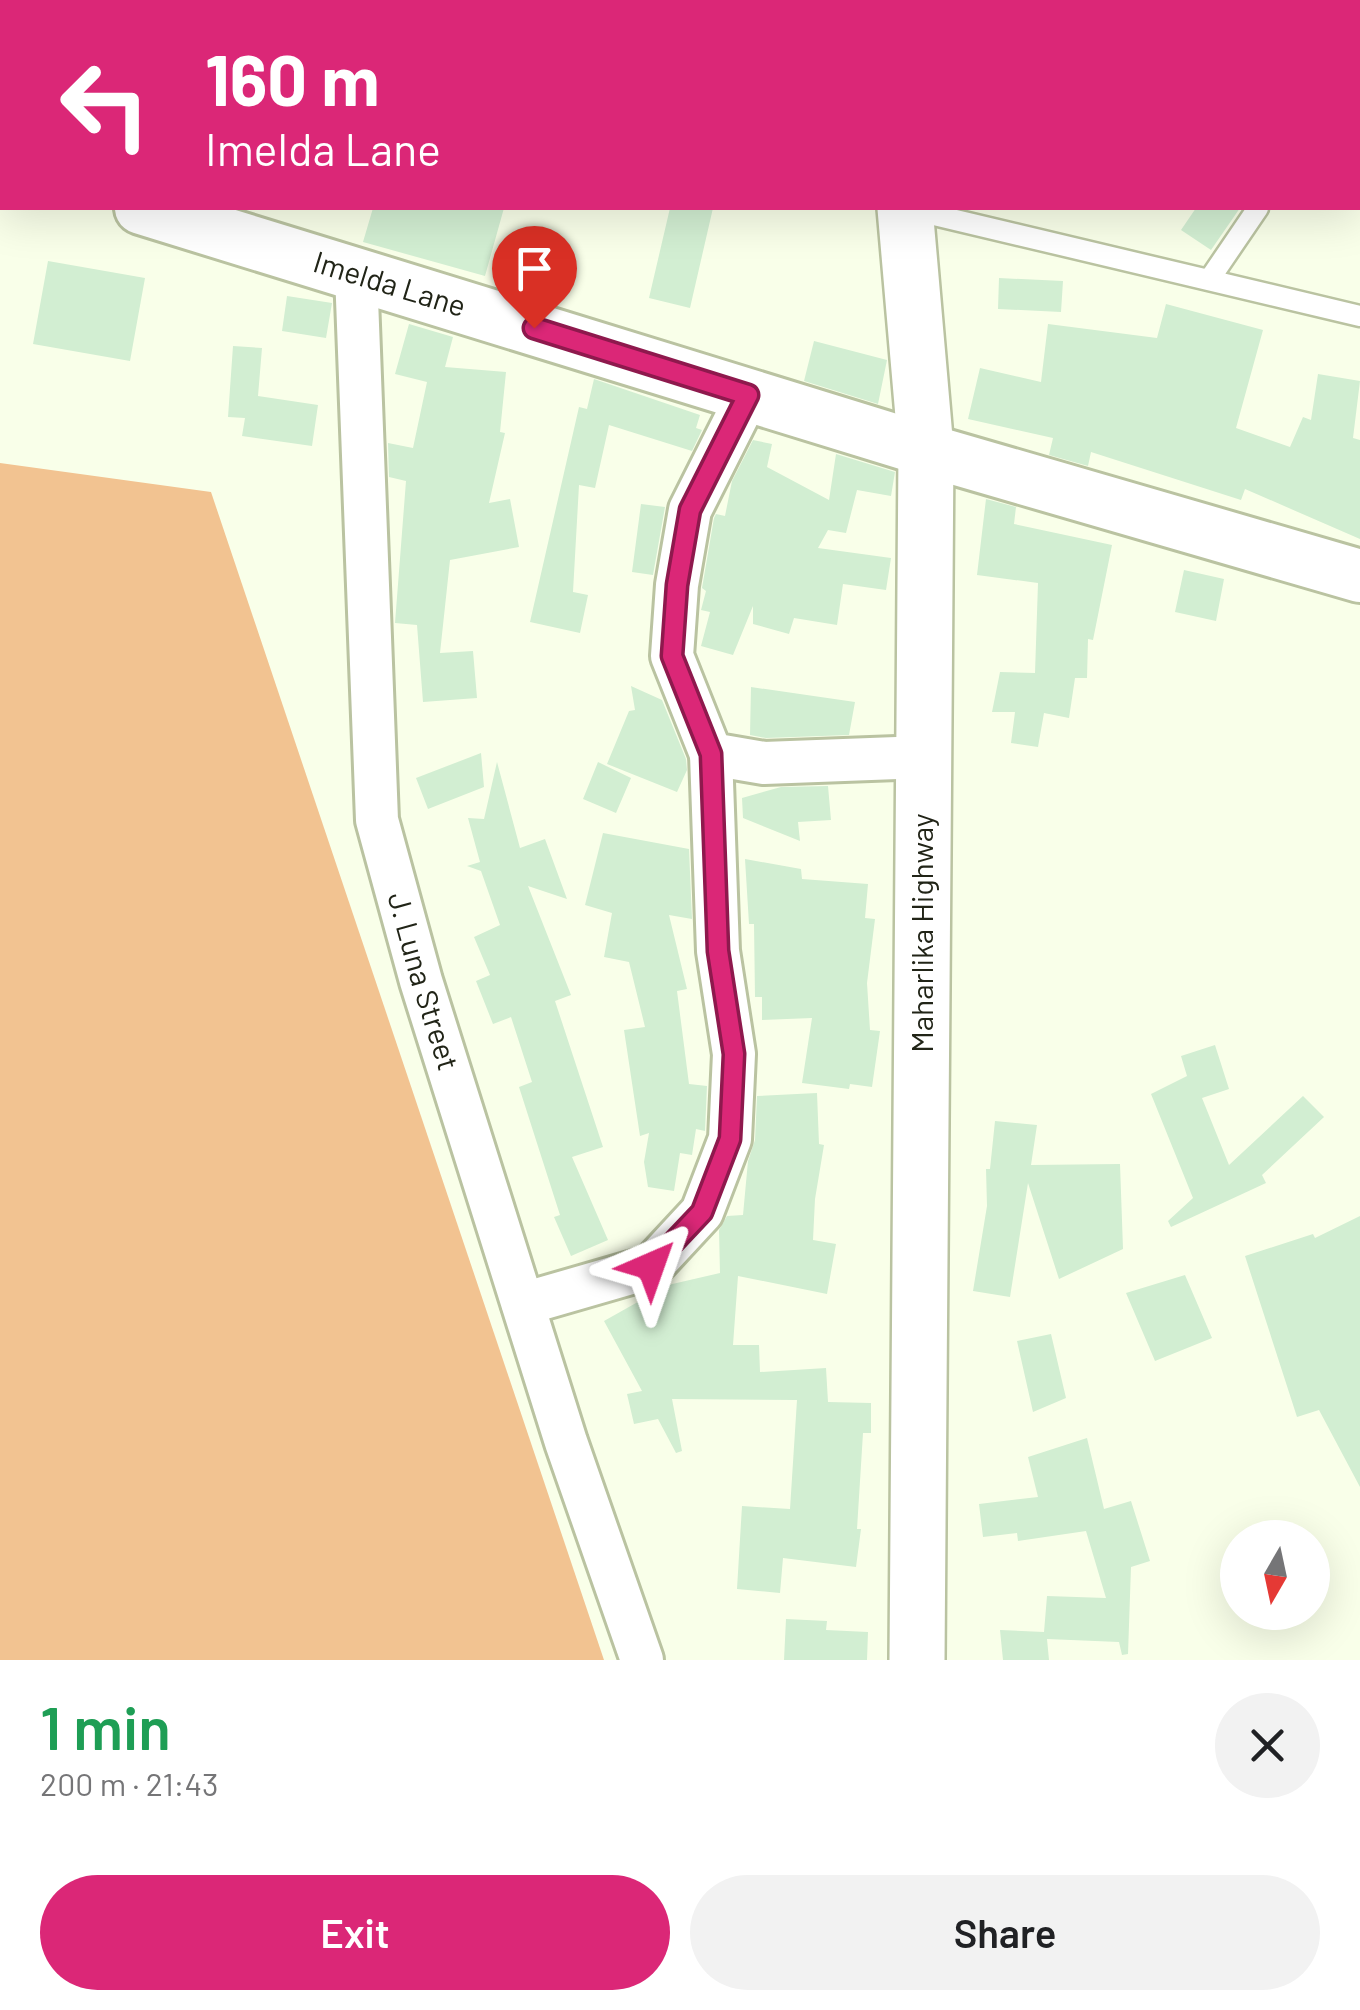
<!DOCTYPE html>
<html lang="en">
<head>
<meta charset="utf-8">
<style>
  :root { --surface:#fff; --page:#f2f2f2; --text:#202124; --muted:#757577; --accent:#db2777 }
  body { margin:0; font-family:Barlow,sans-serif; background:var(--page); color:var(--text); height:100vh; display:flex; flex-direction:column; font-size:38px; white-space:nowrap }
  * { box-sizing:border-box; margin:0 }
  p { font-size:32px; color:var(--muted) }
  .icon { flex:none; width:55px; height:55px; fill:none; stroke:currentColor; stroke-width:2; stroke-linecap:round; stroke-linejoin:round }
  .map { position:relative; height:1660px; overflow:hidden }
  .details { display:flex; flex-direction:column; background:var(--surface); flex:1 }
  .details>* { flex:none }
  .banner { position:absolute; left:0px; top:0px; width:1360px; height:210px; box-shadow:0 10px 40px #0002; background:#db2777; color:#fff; overflow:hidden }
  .needle { width:65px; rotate:189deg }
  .fabs { position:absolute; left:1220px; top:1520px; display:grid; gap:20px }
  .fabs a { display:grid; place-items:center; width:110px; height:110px; border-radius:50%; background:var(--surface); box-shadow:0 10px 40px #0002; font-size:50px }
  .pin { position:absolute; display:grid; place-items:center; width:85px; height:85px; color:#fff; margin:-102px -42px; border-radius:50% 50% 50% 0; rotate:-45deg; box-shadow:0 0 10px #0007 }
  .pin .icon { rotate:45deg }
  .me { position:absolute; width:110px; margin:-55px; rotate:43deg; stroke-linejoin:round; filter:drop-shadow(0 0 8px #0008) }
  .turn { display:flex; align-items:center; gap:35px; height:210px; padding:0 40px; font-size:45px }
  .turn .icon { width:130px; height:130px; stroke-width:2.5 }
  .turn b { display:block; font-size:70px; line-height:85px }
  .round { display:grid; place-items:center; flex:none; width:105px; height:105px; border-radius:52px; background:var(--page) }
  .overview { display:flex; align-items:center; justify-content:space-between; height:170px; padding:0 40px }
  h1 { font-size:60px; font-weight:600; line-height:75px; color:#1e9e55 }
  .button { display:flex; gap:20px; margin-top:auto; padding:20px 40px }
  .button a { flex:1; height:115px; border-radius:60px; background:var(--accent); color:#fff; font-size:40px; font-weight:600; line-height:115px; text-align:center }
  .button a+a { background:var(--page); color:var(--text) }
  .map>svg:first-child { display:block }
  .green { fill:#f2c391 }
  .building { fill:#d2eed2 }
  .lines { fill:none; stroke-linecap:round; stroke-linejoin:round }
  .service-casing { stroke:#bac3a1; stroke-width:25 }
  .minor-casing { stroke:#bac3a1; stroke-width:48 }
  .tertiary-casing { stroke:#bac3a1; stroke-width:58 }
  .trunk-casing { stroke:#bac3a1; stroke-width:60 }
  .service { stroke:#fff; stroke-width:20 }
  .minor { stroke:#fff; stroke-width:42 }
  .tertiary { stroke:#fff; stroke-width:52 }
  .trunk { stroke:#fff; stroke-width:55 }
  .route-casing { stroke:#8e194d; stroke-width:25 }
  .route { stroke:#db2777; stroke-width:18 }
  .labels { text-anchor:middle; stroke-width:9; stroke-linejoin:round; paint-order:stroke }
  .street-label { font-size:30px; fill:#212417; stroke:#fff }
</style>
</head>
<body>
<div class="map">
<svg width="1360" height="1660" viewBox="0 0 1360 1660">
  <rect width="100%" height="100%" fill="#f9ffe9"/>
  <!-- green -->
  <path class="green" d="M0,463l211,29 393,1168h-604z"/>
  <!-- building -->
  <path class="building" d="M373,208h131l-19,68 -122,-34z
    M670,208h43l-23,100 -41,-10z
    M1196,208h44l-29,42 -30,-20z
    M48,261l97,17 -15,83 -97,-17z
    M999,278l64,3 -2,31 -63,-3z
    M287,296l45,7 -6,35 -44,-7z
    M1166,304l97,26 -27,98 54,19 13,-30 8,3 7,-46 42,7 -7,57 7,2v99l-115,-50 -4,11 -150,-48 -3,14 -39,-11 4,-17 -85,-19 12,-51 61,14 7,-58 109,14z
    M409,324l44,13 -8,30 61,5 -6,60 5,1 -16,70 21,-4 9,48 -69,13 -10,93 33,-2 4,47 -54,4 -6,-77 -22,-2 11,-142 -17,-4 -1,-34 25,5 14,-66 -32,-8z
    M814,341l73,19 -9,44 -74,-23z
    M233,346l29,2 -4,48 60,9 -6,41 -70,-10 3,-18 -17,-1z
    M594,379l106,36 -4,13 6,2 -10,21 -83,-26 -14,63 -16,-3 -6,107 15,3 -8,38 -50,-11 49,-215 8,2z
    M753,440l19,4 -5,23 62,33 7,-46 59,18 -4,24 -34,-6 -11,43 -18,-3 -10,18 73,10 -5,32 -43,-6 -6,41 -43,-7 -5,16 -36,-10v-18l-20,49 -32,-9 9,-34 -9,-2 5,-19 -4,-3 12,-70 2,-4 9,2 7,-35z
    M986,499l30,8 -2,17 98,21 -19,95 -5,-1 -1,39h-12l-6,40 -25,-5 -6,34 -27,-4 4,-31h-23l8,-40 35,1 3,-90 -61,-8z
    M641,504l24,3 -12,68 -21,-3z
    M1184,570l40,9 -8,42 -41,-9z
    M631,686l31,14 24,59 1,11 -10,22 -70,-28 22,-53 6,-1z
    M751,687l104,15 -6,33 -83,3 -16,-3z
    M481,753l3,34 -56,22 -12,-31z
    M497,762l23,86 25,-9 22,60 -39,-13 43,109 -16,6 48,146 -31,10 36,83 -37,16 -17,-39 6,-2 -41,-128 13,-5 -21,-65 -18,7 -17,-43 14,-6 -16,-38 26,-12 -19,-54 -14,-5 13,-4 -12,-44 16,1z
    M598,762l33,16 -15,35 -33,-14z
    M828,786l3,34 -33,2 2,19 -57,-23 -1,-20 39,-11z
    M603,833l86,16 3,70 -23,-4 18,74 -10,2 12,93 18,2 -2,45 -9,-2 -4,26 -12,-2 -6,38 -26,-4 -4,-25 5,-29 -9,3 -16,-106 21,-3 -16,-65 -25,-5 8,-44 -27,-8z
    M745,859l56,10 1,10 66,5 -3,34 10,1 -8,64 3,47 10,1 -8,56 -22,-3 -1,5 -47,-6 10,-65 -50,2v-23h-7l-1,-73h-5z
    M1215,1045l14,44 -27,9 27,67 74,-69 21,21 -62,58 4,8 -95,44 -3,-6 25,-23 -42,-104 36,-18 -6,-20z
    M817,1093l2,51 5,1 -9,54 -2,41 23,4 -9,50 -89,-18 -5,69h26l1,27 66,-4 2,34 43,1v30h-8l-6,96h4l-5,38 -73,-9 -3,35 -43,-4 5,-83 48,3 7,-109 -125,-1 10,52 -6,2 -18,-34 -24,5 -7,-30 15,-3 -38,-70 64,-36 52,-12 -1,-43 8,-14 16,-1 5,-54 7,-21 2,-44z
    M995,1121l42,4 -6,40 89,-1 3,85 -64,30 -31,-96 -18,114 -37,-6 14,-85 -1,-37h4z
    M1360,1216v271l-41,-77 -22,7 -52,-161 68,-22 2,4z
    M1185,1275l27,63 -57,23 -29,-68z
    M1051,1334l15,64 -33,14 -16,-71z
    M1087,1438l17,71 27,-8 19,60 -19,6 -3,87 -6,1 -3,-13 -72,-3 2,21h-46l-3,-30 44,2 3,-36 59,2 -20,-67 -68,10 -1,-8 -34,4 -4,-33 59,-7 -10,-40z
    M786,1619l41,2 -1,9 42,2 -1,28h-83z"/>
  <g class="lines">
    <!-- service casing -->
    <g class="service-casing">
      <path id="service" d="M1358,57l2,-4
        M1358,74l2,2
        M909,209l451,107
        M1209,280l49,-72"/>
    </g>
    <!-- minor casing -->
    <g class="minor-casing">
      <g id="minor">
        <path d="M139,2l1,-2"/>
        <path id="s1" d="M356,273l21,547 44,161 145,461 76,218"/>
        <path d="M748,395l-58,115 -13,75 -5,71 39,98 53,9 160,-6"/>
        <path d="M523,1304l128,-37 51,-55 28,-73 4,-85 -16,-103 -7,-197"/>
      </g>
    </g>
    <!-- tertiary casing -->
    <g class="tertiary-casing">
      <g id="tertiary">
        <path d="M0,167l2,1"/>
        <path id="s2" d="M141,208l785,242 434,126"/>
      </g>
    </g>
    <!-- trunk casing -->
    <g class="trunk-casing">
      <path id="trunk" d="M887,0v2
        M905,208l21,242 -9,1210"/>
    </g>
    <!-- service -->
    <use href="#service" class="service"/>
    <!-- minor -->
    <use href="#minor" class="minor"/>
    <!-- tertiary -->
    <use href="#tertiary" class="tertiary"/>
    <!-- trunk -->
    <use href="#trunk" class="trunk"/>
  </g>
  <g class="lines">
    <!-- route casing -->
    <g class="route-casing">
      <path id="route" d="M534,328l214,67 -58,115 -13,75 -5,71 39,98 7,197 16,103 -4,85 -28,73 -51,54"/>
    </g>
    <!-- route -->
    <use href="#route" class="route"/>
  </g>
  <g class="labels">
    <!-- street labels -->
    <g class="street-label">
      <text dy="10" stroke="none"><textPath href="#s2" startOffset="260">Imelda Lane</textPath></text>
      <text transform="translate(923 933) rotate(-90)" y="10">Maharlika Highway</text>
      <text dy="10" stroke="none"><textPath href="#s1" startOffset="715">J. Luna Street</textPath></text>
    </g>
  </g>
</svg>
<div class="fabs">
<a><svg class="needle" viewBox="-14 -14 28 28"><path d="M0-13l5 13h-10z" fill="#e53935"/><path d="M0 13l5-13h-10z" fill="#757577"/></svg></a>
</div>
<div class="pin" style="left:534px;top:328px;background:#d93025"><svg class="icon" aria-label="arrive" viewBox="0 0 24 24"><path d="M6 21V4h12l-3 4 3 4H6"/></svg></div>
<svg class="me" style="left:651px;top:1266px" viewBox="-20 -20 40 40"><path d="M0-17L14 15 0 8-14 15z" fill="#db2777" stroke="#fff" stroke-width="4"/></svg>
<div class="banner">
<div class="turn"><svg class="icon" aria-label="left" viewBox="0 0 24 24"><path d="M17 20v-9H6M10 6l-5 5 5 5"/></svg><div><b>160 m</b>Imelda Lane</div></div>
</div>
</div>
<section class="details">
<div class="overview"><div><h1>1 min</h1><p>200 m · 21:43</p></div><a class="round"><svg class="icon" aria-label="close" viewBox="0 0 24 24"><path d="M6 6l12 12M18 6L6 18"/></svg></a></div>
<div class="button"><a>Exit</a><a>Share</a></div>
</section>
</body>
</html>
